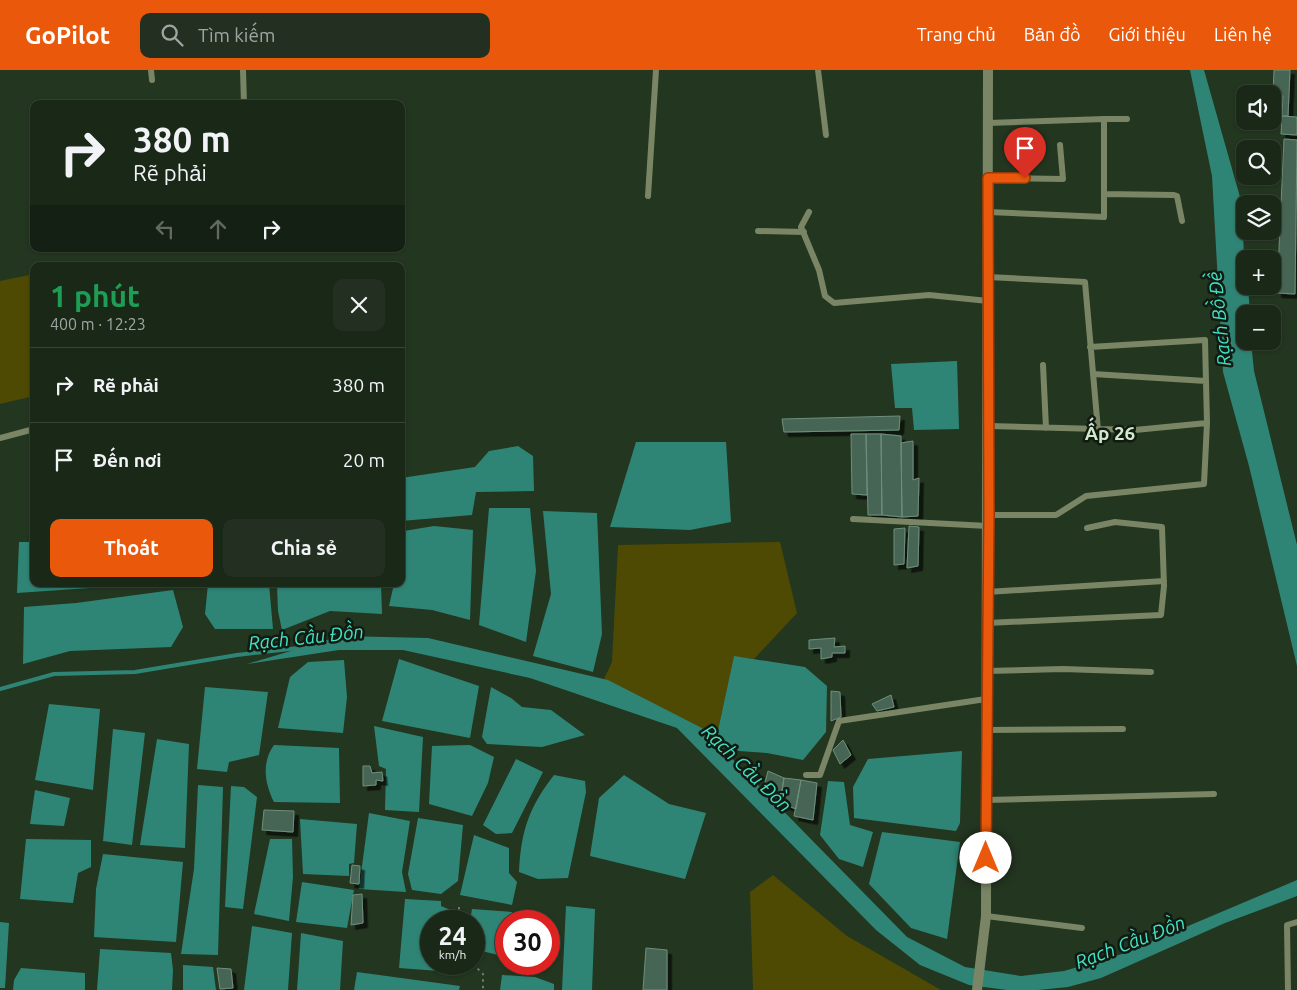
<!DOCTYPE html>
<html lang="vi">
<head>
<meta charset="utf-8">
<style>
  :root { --surface:#1a2818; --page:#233021; --text:#f1f3f6; --muted:#9fa6a2; --line:#384437; --accent:#ea580c }
  body { margin:0; font-family:Ubuntu,sans-serif; background:var(--page); color:var(--text); height:100vh; display:flex; flex-direction:column; font-size:19px; white-space:nowrap }
  * { box-sizing:border-box; margin:0 }
  p { font-size:16px; color:var(--muted) }
  .icon { flex:none; width:28px; height:28px; fill:none; stroke:currentColor; stroke-width:2; stroke-linecap:round; stroke-linejoin:round }
  .map { position:relative; flex:1; overflow:hidden }
  .details { position:absolute; left:30px; top:192px; width:375px; height:325px; display:flex; flex-direction:column; background:var(--surface); border-radius:10px; box-shadow:0 1px 4px #0004,0 0 0 1px var(--line) }
  .details>* { flex:none }
  .banner { position:absolute; left:30px; top:30px; width:375px; height:152px; border-radius:10px; box-shadow:0 1px 4px #0004,0 0 0 1px var(--line); background:#1a2818; color:var(--text); overflow:hidden }
  .buttons { position:absolute; left:1236px; top:15px; display:grid; gap:10px }
  .buttons a { display:grid; place-items:center; width:45px; height:45px; border-radius:10px; background:var(--surface); box-shadow:0 1px 4px #0004,0 0 0 1px var(--line); font-size:25px }
  .speed { position:absolute; left:420px; top:840px; display:flex; gap:10px; font-size:25px; font-weight:700; text-align:center }
  .speed>* { display:grid; place-content:center; width:65px; height:65px; border-radius:50%; background:var(--surface); box-shadow:0 1px 4px #0004,0 0 0 1px var(--line); line-height:1 }
  .speed small { font-size:12px; font-weight:400 }
  .speed .limit { border:8px solid #d22; background:#fff; color:#111 }
  .pin { position:absolute; display:grid; place-items:center; width:42px; height:42px; color:#fff; margin:-51px -21px; border-radius:50% 50% 50% 0; rotate:-45deg; box-shadow:0 0 5px #0007 }
  .pin .icon { rotate:45deg }
  .me { position:absolute; width:55px; margin:-28px; rotate:0deg; stroke-linejoin:round; filter:drop-shadow(0 0 4px #0008) }
  .turn { display:flex; align-items:center; gap:18px; height:105px; padding:0 20px; font-size:22px }
  .turn .icon { width:65px; height:65px; stroke-width:2.5 }
  .turn b { display:block; font-size:35px; line-height:42px }
  .lanes { display:flex; align-items:center; height:48px; padding:0 20px; background:#0003; justify-content:center; gap:25px; direction:ltr }
  .lanes .off { opacity:.35 }
  .round { display:grid; place-items:center; flex:none; width:52px; height:52px; border-radius:10px; background:var(--page) }
  .headline { display:flex; align-items:center; justify-content:space-between; height:85px; padding:0 20px }
  h1 { font-size:30px; font-weight:600; line-height:38px; color:#1e9e55 }
  .cta { display:flex; gap:10px; margin-top:auto; padding:10px 20px }
  .cta a { flex:1; height:58px; border-radius:10px; background:var(--accent); color:#fff; font-size:20px; font-weight:600; line-height:58px; text-align:center }
  .cta a+a { background:var(--page); color:var(--text) }
  ul { padding:0; list-style:none }
  li { display:flex; align-items:center; gap:15px; height:75px; padding:0 20px; border-top:1px solid var(--line) }
  li div { flex:1 }
  li b { display:block; font-size:19px }
  li em { font-style:normal }
  header { display:flex; align-items:center; gap:30px; box-sizing:border-box; height:70px; padding:0 25px; background:var(--accent); color:#fff }
  header strong { font-size:24px }
  nav { display:flex; gap:28px; margin-inline-start:auto; font-size:18px }
  .search { width:350px; height:45px; background:var(--page); display:flex; align-items:center; gap:12px; box-sizing:border-box; padding:0 18px; border-radius:10px; color:var(--muted); font-size:19px }
  .map>svg:first-child { display:block }
  .green { fill:#4f4a03 }
  .water { fill:#2f8575 }
  .lines { fill:none; stroke-linecap:round; stroke-linejoin:round }
  .stream { stroke:#2f8575; stroke-width:4 }
  .building { fill:#466554; stroke:#6f8f7d; filter:url(#shadow) }
  .path { stroke:#6c7d6a; stroke-width:2; stroke-dasharray:2.5 4; stroke-linecap:butt }
  .lane { stroke:#7a8565; stroke-width:6 }
  .street { stroke:#7a8565; stroke-width:10 }
  .route-casing { stroke:#983908; stroke-width:12 }
  .route { stroke:#ea580c; stroke-width:9 }
  .labels { text-anchor:middle; stroke-width:5; stroke-linejoin:round; paint-order:stroke }
  .water-label { font-size:19px; font-style:italic; fill:#41e2c6; stroke:#121b11 }
  .neighbourhood-label { font-size:19px; font-weight:bold; fill:#d1eace; stroke:#121b11 }
</style>
</head>
<body>
<header>
<strong>GoPilot</strong>
<div class="search"><svg class="icon" aria-label="search" viewBox="0 0 24 24"><circle cx="10" cy="10" r="6"/><path d="M15 15l6 6"/></svg>Tìm kiếm</div>
<nav><a>Trang chủ</a><a>Bản đồ</a><a>Giới thiệu</a><a>Liên hệ</a></nav>
</header>
<div class="map">
<svg width="1297" height="920" viewBox="0 0 1297 920">
  <defs>
    <filter id="shadow"><feDropShadow dx="4.5" dy="4.5" stdDeviation="0" flood-color="#0009"/></filter>
  </defs>
  <rect width="100%" height="100%" fill="#233620"/>
  <!-- green -->
  <path class="green" d="M34,204v122l-34,8v-123z
    M780,472l17,71 -43,46 -20,-2 -17,78 -4,4 -11,-11 -98,-49 8,-17 6,-117z
    M773,805l74,61 94,54h-188l-3,-98z"/>
  <!-- water -->
  <path class="water" d="M1190,0h14l38,134 3,82h3l2,28h-5v27h6l3,30 43,174v121l-48,-200 -26,-94 -11,-196z
    M957,291l2,68 -45,1 -2,-22h-17l-4,-44z
    M636,372h90l5,80 -41,8 -80,-3z
    M518,376l15,10 1,35 -58,1 -4,23 -71,6v-43l74,-11 14,-16z
    M489,438h41l6,63 -10,71 -47,-17z
    M543,441l54,2 5,121 -9,38 -60,-16 18,-62z
    M434,456l39,4 -3,90 -38,-10 -43,-4 5,-22h7v-39l3,-14z
    M19,472h15v42h115l-132,9z
    M208,514h61l4,45h-58l-10,-15z
    M277,514h104l1,30 -52,-3 -48,19 -4,-19z
    M173,520l10,37 -12,20 -101,4 -47,13 1,-57 52,-4z
    M341,566l87,2 180,42 94,48 205,209 58,30 56,9 43,-5 58,-17 175,-74v16l-72,27 -124,55 -33,9 -30,3h-31l-38,-5 -49,-20 -44,-35 -199,-202 -147,-50 -127,-28h-64l-92,14z
    M734,586l71,11 22,19 -1,46 -23,28 -36,-7 -28,-2 -22,-16z
    M399,589l80,27 -9,52 -88,-17z
    M344,590l3,37 -4,36 -65,-5 12,-51 18,-15z
    M205,617l63,5 -9,63 -30,7 -2,10 -30,-3z
    M491,617l20,11 11,9 29,3 34,25 -43,12 -55,-3 -5,-7z
    M49,634l51,5 -7,81 -58,-10z
    M374,656l49,11 -4,75 -34,-2 1,-41 -7,-3z
    M113,659l32,4 -13,112 -29,-4z
    M157,669l32,5 -4,104 -45,-3z
    M274,675l65,3 1,55 -66,-1c-9,-18 -13,-39 0,-57z
    M470,675l24,12 -6,26 -16,33 -43,-12 3,-58z
    M962,681l-2,72 -4,8 -102,-13 -1,-31 15,-28z
    M516,689l27,13 -31,61 -16,1 -13,-9z
    M554,705l31,6 1,11 -18,86 -30,1 -19,-7c2,-41 10,-65 35,-97z
    M624,705l45,29 37,9 -21,66 -95,-23 9,-58z
    M828,711l16,1 6,43 23,7 -10,35 -24,-8 -19,-24z
    M198,715l25,2 -5,168 -37,-1 13,-85z
    M231,716l13,1 13,10 -14,112 -18,-2z
    M35,720l35,8 -6,28 -34,-2z
    M369,743l41,8 -8,51 4,20 -47,-3z
    M418,748l45,7 -5,56 -17,13 -29,-4 -4,-16z
    M300,749l57,5 -3,39 -5,1v12l-46,-2z
    M882,762l78,10 -13,97 -36,-11 -42,-44z
    M474,765l35,13v25l8,9 -5,23 -52,-10z
    M26,769l65,1v27l-13,6 -5,30 -53,-4z
    M270,769h22l1,38 -4,44 -35,-7z
    M103,784l80,8 -7,80 -82,-5 2,-48z
    M302,812l52,8 -7,38 -51,-6z
    M405,829l36,2v5l12,5v10h-22v43h21v8l-53,-4z
    M566,836l29,3 -3,81h-30z
    M472,839l40,3 -1,9h-5v36l-32,-8v-28h-4z
    M0,852l9,1 -4,65h-5z
    M252,856l40,7 -4,57h-44z
    M301,863l42,8 -3,49h-43z
    M100,879l71,4 2,17 -1,20h-75z
    M183,895l30,2 3,23h-33z
    M21,898l64,5v17h-72l1,-10z
    M357,902l103,14 -1,4h-105z
    M502,905l33,2 19,7v6h-54z"/>
  <g class="lines">
    <!-- stream -->
    <path class="stream" d="M0,619l54,-15 81,-2 102,-17 71,-8"/>
  </g>
  <!-- building -->
  <path class="building" d="M1274,0h16l-2,46h-6l1,-20 -10,-1z
    M1282,46l15,1v18l-16,-1z
    M1284,69l13,1 -2,154 -18,-1z
    M900,346l-1,14 -115,2 -2,-13z
    M851,364h15l1,61 -15,-1z
    M866,364h15l1,81h-14z
    M881,364l20,2 1,81 -20,-2z
    M913,371v39l6,-2 -1,38 -16,1 -1,-74z
    M909,456l10,1 -1,39 -11,2z
    M905,458l-1,36 -10,1v-36z
    M835,568l-1,9 11,-1v7h-13v4l-11,2v-11l-12,1v-9z
    M831,621l9,1 1,25 -10,4z
    M891,625l3,12 -17,4 -5,-7z
    M843,670l8,15 -11,9 -7,-14z
    M363,696h7l2,7 10,-1 1,9 -7,-1v5l-13,1z
    M768,701l16,7 -4,25 -16,-17z
    M784,708l17,2 -5,29 -16,-6z
    M801,710l16,3 -4,37 -19,-4z
    M264,740l30,1 -1,21 -31,-2z
    M352,795l8,1 -1,18 -9,-1z
    M362,824l1,29 -12,2 2,-30z
    M646,878l21,2v40h-24z
    M217,898l14,1 2,19 -13,1z"/>
  <g class="lines">
    <!-- path -->
    <path class="path" d="M459,837v14
      M473,894l10,10v16"/>
    <!-- lane -->
    <path class="lane" d="M151,0l1,10
      M243,0l1,34
      M818,0l8,65
      M988,53l116,-4
      M988,108l75,1 -3,-34
      M1104,124l70,1 3,1 5,25
      M648,126l8,-126
      M809,142l-8,15 18,43 6,26 9,7 95,-8 59,6
      M988,142l116,5v-98h23
      M758,161l46,1
      M988,207l97,5 13,148
      M1043,295l3,63
      M1093,304l113,7
      M989,356l146,4 72,-7
      M0,368l34,-9
      M989,445h67l30,-19 118,-12 3,-61 -2,-83 -115,7
      M853,449l135,7
      M987,522l177,-11
      M987,553l174,-8 3,-29 -2,-59 -47,-5 -28,6
      M986,601l77,-2 88,3
      M986,660l137,-1
      M806,705h14l19,-54 147,-22
      M986,730l228,-6
      M986,846l96,12
      M1288,920l-1,-65 10,-3"/>
    <!-- street -->
    <path class="street" d="M977,920l9,-74 2,-846"/>
  </g>
  <g class="lines">
    <!-- route casing -->
    <g class="route-casing">
      <path id="route" d="M986,788l3,-343 -1,-337h37"/>
    </g>
    <!-- route -->
    <use href="#route" class="route"/>
  </g>
  <g class="labels">
    <!-- water labels -->
    <g class="water-label">
      <text transform="translate(1219 249) rotate(-96)" y="7">Rạch Bồ Đề</text>
      <text transform="translate(306 567) rotate(-6)" y="7">Rạch Cầu Đồn</text>
      <text transform="translate(747 698) rotate(44)" y="7">Rạch Cầu Đồn</text>
      <text transform="translate(1130 872) rotate(-21)" y="7">Rạch Cầu Đồn</text>
    </g>
    <!-- neighbourhood labels -->
    <g class="neighbourhood-label">
      <text x="1110" y="370">Ấp 26</text>
    </g>
  </g>
</svg>
<div class="buttons">
<a><svg class="icon" aria-label="sound" viewBox="0 0 24 24"><path d="M4 9h4l5-4v14l-5-4H4zM17 9q2 3 0 6"/></svg></a>
<a><svg class="icon" aria-label="search" viewBox="0 0 24 24"><circle cx="10" cy="10" r="6"/><path d="M15 15l6 6"/></svg></a>
<a><svg class="icon" aria-label="layers" viewBox="0 0 24 24"><path d="M12 4l9 5-9 5-9-5zM3 14l9 5 9-5"/></svg></a>
<a>+</a>
<a>−</a>
</div>
<div class="speed"><div>24<small>km/h</small></div><div class="limit">30</div></div>
<div class="pin" style="left:1025px;top:108px;background:#d93025"><svg class="icon" aria-label="arrive" viewBox="0 0 24 24"><path d="M6 21V4h12l-3 4 3 4H6"/></svg></div>
<svg class="me" style="left:986px;top:788px" viewBox="-20 -20 40 40"><circle r="19" fill="#fff"/><path d="M0-13L10 11 0 6-10 11z" fill="#ea580c"/></svg>
<div class="banner">
<div class="turn"><svg class="icon" aria-label="right" viewBox="0 0 24 24"><path d="M7 20v-9h11M14 6l5 5-5 5"/></svg><div><b>380 m</b>Rẽ phải</div></div>
<div class="lanes"><svg class="icon off" aria-label="left" viewBox="0 0 24 24"><path d="M17 20v-9H6M10 6l-5 5 5 5"/></svg><svg class="icon off" aria-label="ahead" viewBox="0 0 24 24"><path d="M12 20V5M6 11l6-6 6 6"/></svg><svg class="icon" aria-label="right" viewBox="0 0 24 24"><path d="M7 20v-9h11M14 6l5 5-5 5"/></svg></div>
</div>
<section class="details">
<div class="headline"><div><h1>1 phút</h1><p>400 m · 12:23</p></div><a class="round"><svg class="icon" aria-label="close" viewBox="0 0 24 24"><path d="M6 6l12 12M18 6L6 18"/></svg></a></div>
<ul>
<li><svg class="icon" aria-label="right" viewBox="0 0 24 24"><path d="M7 20v-9h11M14 6l5 5-5 5"/></svg><div><b>Rẽ phải</b></div><em>380 m</em></li>
<li><svg class="icon" aria-label="arrive" viewBox="0 0 24 24"><path d="M6 21V4h12l-3 4 3 4H6"/></svg><div><b>Đến nơi</b></div><em>20 m</em></li>
</ul>
<div class="cta"><a>Thoát</a><a>Chia sẻ</a></div>
</section>
</div>
</body>
</html>
